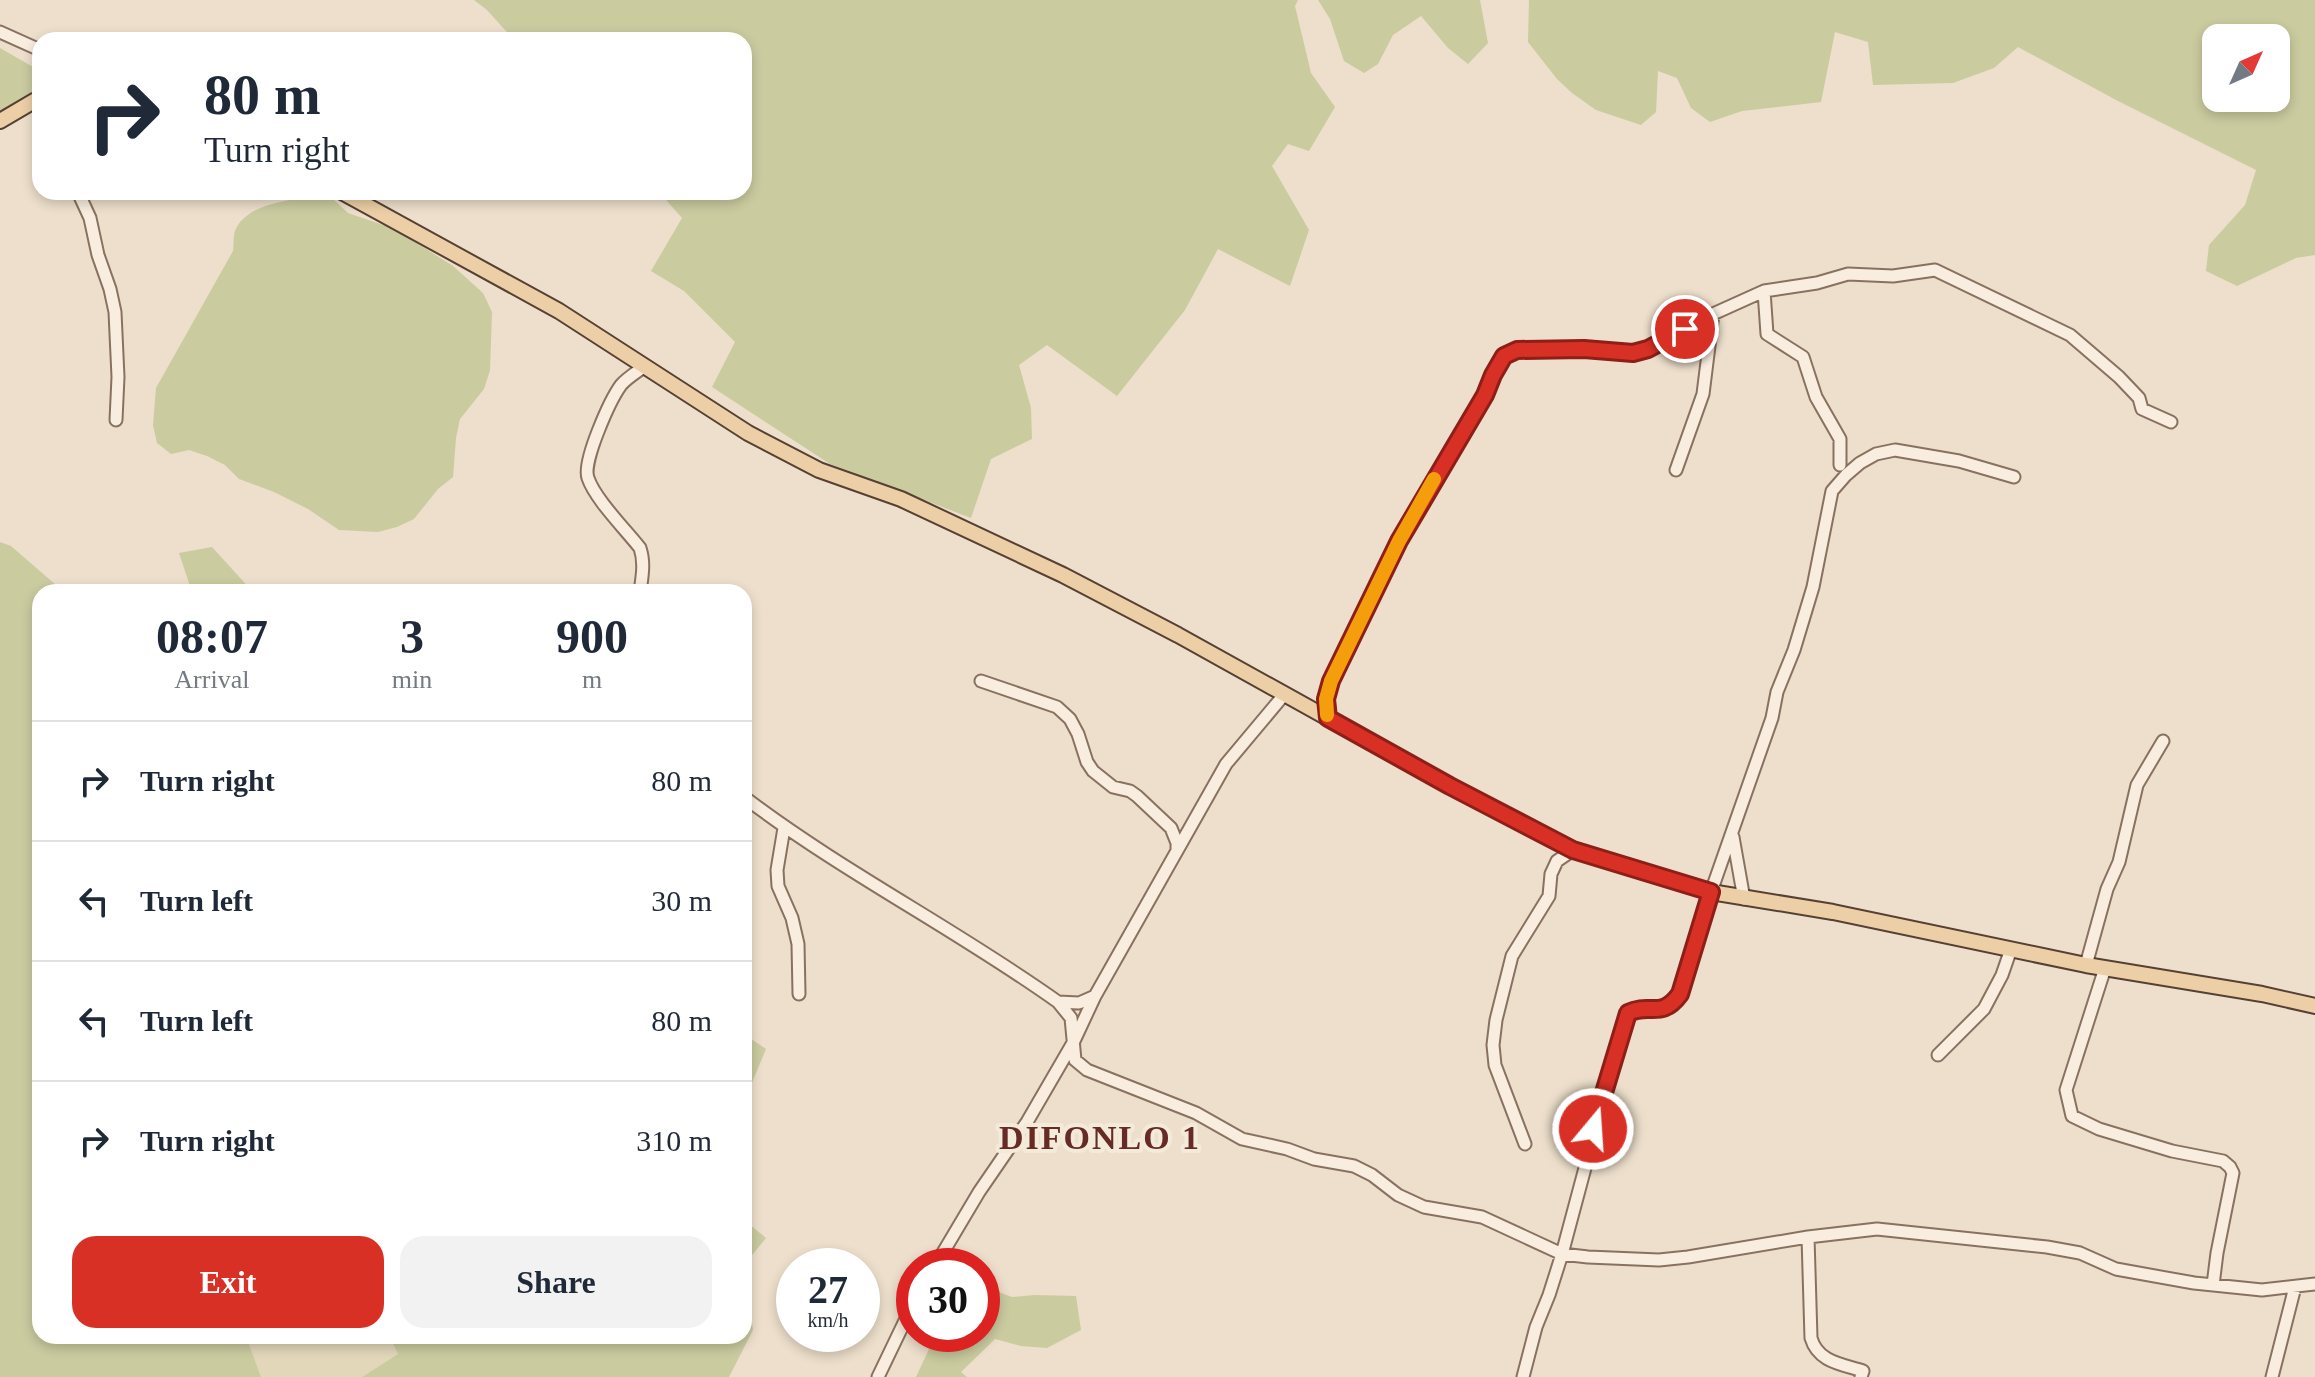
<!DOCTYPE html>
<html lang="en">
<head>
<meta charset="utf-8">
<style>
  :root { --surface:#fff; --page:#f2f2f3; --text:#1f2937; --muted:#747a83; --line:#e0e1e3; --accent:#d93025 }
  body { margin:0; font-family:"Times New Roman",serif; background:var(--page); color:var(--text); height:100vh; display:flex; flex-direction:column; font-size:30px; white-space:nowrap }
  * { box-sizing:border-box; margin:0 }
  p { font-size:26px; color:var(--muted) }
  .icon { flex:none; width:44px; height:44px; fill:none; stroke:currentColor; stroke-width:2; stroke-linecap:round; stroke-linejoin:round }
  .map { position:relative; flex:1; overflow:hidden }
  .panel { position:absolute; left:32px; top:584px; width:720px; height:760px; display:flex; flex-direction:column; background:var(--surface); border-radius:24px; box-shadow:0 4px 12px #0003 }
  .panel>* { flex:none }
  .hud { position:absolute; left:32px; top:32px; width:720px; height:168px; border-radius:24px; box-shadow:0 4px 12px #0003; background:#fff; color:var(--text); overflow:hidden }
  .needle { width:52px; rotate:45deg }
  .fabs { position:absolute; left:2202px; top:24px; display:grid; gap:16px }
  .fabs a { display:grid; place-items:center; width:88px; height:88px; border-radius:16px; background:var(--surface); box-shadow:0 4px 12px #0003; font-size:40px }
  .speed { position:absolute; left:776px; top:1248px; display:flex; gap:16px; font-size:40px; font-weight:700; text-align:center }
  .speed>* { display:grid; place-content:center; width:104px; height:104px; border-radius:50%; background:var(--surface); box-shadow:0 4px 12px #0003; line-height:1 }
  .speed small { font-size:20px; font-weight:400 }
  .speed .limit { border:12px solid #d22; background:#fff; color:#111 }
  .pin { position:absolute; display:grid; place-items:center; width:68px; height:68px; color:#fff; margin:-34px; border:4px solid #fff; border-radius:50%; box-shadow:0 2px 8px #0007 }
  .me { position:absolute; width:88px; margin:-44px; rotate:18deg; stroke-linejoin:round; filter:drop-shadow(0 0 6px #0008) }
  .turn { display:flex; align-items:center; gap:28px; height:168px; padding:0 40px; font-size:36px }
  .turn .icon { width:104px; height:104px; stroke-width:2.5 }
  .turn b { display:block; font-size:56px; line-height:68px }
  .eta { display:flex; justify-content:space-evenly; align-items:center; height:136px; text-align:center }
  .eta b { font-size:48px; font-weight:700; line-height:56px }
  .action { display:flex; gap:16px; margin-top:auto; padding:16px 40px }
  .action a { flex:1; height:92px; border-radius:24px; background:var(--accent); color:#fff; font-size:32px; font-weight:700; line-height:92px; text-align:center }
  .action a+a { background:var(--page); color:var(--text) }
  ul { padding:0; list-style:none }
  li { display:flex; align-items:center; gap:24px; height:120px; padding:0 40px; border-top:2px solid var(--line) }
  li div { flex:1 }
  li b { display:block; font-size:30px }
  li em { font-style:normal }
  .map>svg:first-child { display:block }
  .farmland { fill:#e2d7b9 }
  .green { fill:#cacb9f; fill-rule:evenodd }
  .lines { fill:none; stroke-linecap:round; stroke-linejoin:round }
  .minor-casing { stroke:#897160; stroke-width:15 }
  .major-casing { stroke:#574033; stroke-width:18 }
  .minor { stroke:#f8edde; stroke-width:11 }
  .major { stroke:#eccfa6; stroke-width:14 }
  .route-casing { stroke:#8d1f18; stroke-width:20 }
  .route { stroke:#d93025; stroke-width:14 }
  .slow { stroke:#f59e0b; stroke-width:14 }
  .labels { text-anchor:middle; stroke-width:8; stroke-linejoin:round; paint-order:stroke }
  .district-label { font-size:34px; font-weight:bold; letter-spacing:2px; fill:#652b24; stroke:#f4eada }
</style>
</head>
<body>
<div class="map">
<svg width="2315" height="1377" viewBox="0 0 2315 1377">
  <rect width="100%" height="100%" fill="#eddfcb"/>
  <!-- farmland -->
  <path class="farmland" d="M246,1336h143l9,18 -36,23h-101z"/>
  <!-- green -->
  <path class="green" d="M474,0h824l-3,6 16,67 24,34 -26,44 -21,-7 -16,22 37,64 -19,56 -72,-37 -33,61 -68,86 -70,-51 -28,20 12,43 1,31 -41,20 -20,59 -141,-54 -118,-77 23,-45 -51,-51 -33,-20 31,-53 -23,-26h85v-152h-230l-27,-30z
    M1318,0h162l8,43 -20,21 -20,-16 -27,-32 -28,19 -15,29 -14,9 -20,-12 -14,-42z
    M1529,0h786v255l-19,3 -59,28 -31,-15 3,-26 36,-40 11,-35 -138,-69 -100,-54 -24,21 -41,15 -80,2 -5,-43 -33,-10 -14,70 -79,9 -32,11 -19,-14 -14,-30 -19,-7 -2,41 -15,13 -45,-15 -24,-17 -15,-14 -29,-37zM2216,38h60v60h-60z
    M0,48l40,23v17l-40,23z
    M308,197h18l8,3 14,13 38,13 18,9 49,31 30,27 9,19 -2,58 -6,19 -24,30 -4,19 -3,39 -15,12 -24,30 -17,8 -19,5 -39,-2 -31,-21 -34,-17 -35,-13 -14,-14 -18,-9 -18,-6 -18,4 -14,-11 -4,-18 3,-37 77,-137c1,-6 0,-14 2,-20 10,-26 49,-30 73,-34z
    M0,542l11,4 53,46h-24v744h206l15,41h-261z
    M212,547l41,45h-61l-13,-39z
    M744,1034l22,15 -22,53z
    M744,1220l22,18 -22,27 9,65 -24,47h-367l36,-23 -9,-18h355z
    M982,1286l30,11 22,-2 42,1 5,34 -34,18 -26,-2 -26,-7 -34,33 6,5h-51l20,-43h46z"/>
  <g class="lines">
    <!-- minor casing -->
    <g class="minor-casing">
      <path id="minor" d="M0,32l40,18
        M78,192l12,26 8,37 12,34 5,23 3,65 -2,43
        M1764,291l53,-8 31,-9 45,2 42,-6 135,65 49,42 20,21 3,11 29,13
        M1713,314l51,-23 3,43 36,23 13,40 24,42v26
        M640,592c2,-15 5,-29 0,-44 -15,-19 -45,-49 -52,-70 -6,-16 22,-78 33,-93 6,-7 16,-13 24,-19
        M981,681l76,26 13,12 8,15 9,28 6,9 20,16 17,4 7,5 34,32 6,15v7
        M1328,718l-2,-19 5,-18 32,-67 36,-73 49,-87 37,-59 8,-20 11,-19 13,-6 67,-1 49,4 15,-4 65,-35 -10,80 -27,76
        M744,797c100,76 212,132 314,205l13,16 4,42 12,10 109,43 46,26 45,10 27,10 40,7 18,9 26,20 26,12 58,10 80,37 26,3 71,3 29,-3 120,-20 69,-8 170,18 33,6 36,16 78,14 68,7 53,-6
        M784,828l-7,42 1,16 14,32 6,26 1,50
        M1733,837l11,62
        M2086,965l21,-76 12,-27 18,-77 26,-44
        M2105,968l-39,122 6,26 27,13 73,22 51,10 7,6 3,6 -16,80 -4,32
        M1058,1002l21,1 16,-7
        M1938,1055l46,-46 18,-34 9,-26
        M1525,1144l-30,-79 -2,-20 3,-25 16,-64 37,-60 2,-22 6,-13 16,-11
        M1808,1237l3,101c7,24 30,26 52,33l-2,6
        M935,1266l44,-74 48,-70 47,-81 21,-45 131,-232 57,-68
        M878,1377l36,-75
        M1523,1377l13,-50 13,-32 13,-41 27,-101 4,-24 35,-116c22,-11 33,8 52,-19l31,-102 61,-174 5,-26 17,-42 19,-63 19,-96 14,-16 14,-12 16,-9 19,-4 64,11 55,16
        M2272,1377l23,-90"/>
    </g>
    <!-- major casing -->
    <g class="major-casing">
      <path id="major" d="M0,121l34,-20 6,-1
        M342,192l217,119 189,122 71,37 82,29 162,76 115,60 272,151 123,64 138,42 122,20 253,53 176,29 53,12"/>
    </g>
    <!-- minor -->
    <use href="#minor" class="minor"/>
    <!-- major -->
    <use href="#major" class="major"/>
  </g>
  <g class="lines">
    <!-- route casing -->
    <g class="route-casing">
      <path id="route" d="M1593,1129l35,-116c22,-11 33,7 52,-19l31,-102 -138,-42 -123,-64 -122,-68 -2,-19 5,-18 68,-140 86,-146 8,-20 11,-19 13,-6 67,-1 49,4 15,-4 37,-20"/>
    </g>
    <!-- route -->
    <use href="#route" class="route"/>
    <!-- slow -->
    <path class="slow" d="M1327,715l-1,-16 5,-18 68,-140 35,-62"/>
  </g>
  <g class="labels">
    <!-- district labels -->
    <g class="district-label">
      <text x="1100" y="1149">DIFONLO 1</text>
    </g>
  </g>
</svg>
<div class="fabs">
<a><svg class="needle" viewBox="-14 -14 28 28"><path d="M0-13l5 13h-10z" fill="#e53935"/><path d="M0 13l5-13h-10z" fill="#747a83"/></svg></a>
</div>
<div class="speed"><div>27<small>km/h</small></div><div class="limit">30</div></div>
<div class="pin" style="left:1685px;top:329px;background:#d93025"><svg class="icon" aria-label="arrive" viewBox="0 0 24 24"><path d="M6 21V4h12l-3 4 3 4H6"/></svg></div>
<svg class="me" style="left:1593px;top:1129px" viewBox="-20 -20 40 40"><circle r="17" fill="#d93025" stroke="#fff" stroke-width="3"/><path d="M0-11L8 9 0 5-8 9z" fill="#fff"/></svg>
<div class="hud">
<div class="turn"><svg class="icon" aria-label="right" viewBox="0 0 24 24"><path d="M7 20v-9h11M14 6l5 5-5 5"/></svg><div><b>80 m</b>Turn right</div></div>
</div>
<section class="panel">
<div class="eta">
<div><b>08:07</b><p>Arrival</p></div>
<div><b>3</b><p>min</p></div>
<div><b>900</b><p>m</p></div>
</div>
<ul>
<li><svg class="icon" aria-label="right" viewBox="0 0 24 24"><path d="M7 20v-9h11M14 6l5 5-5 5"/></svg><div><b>Turn right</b></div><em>80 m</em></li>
<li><svg class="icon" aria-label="left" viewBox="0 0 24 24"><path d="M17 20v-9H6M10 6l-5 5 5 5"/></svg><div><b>Turn left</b></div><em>30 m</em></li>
<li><svg class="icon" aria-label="left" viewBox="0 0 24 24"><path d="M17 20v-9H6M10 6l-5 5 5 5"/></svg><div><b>Turn left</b></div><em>80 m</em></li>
<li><svg class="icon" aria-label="right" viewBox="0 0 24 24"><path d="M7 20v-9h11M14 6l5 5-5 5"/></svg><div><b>Turn right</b></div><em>310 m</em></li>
</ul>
<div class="action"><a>Exit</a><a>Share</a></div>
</section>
</div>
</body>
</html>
